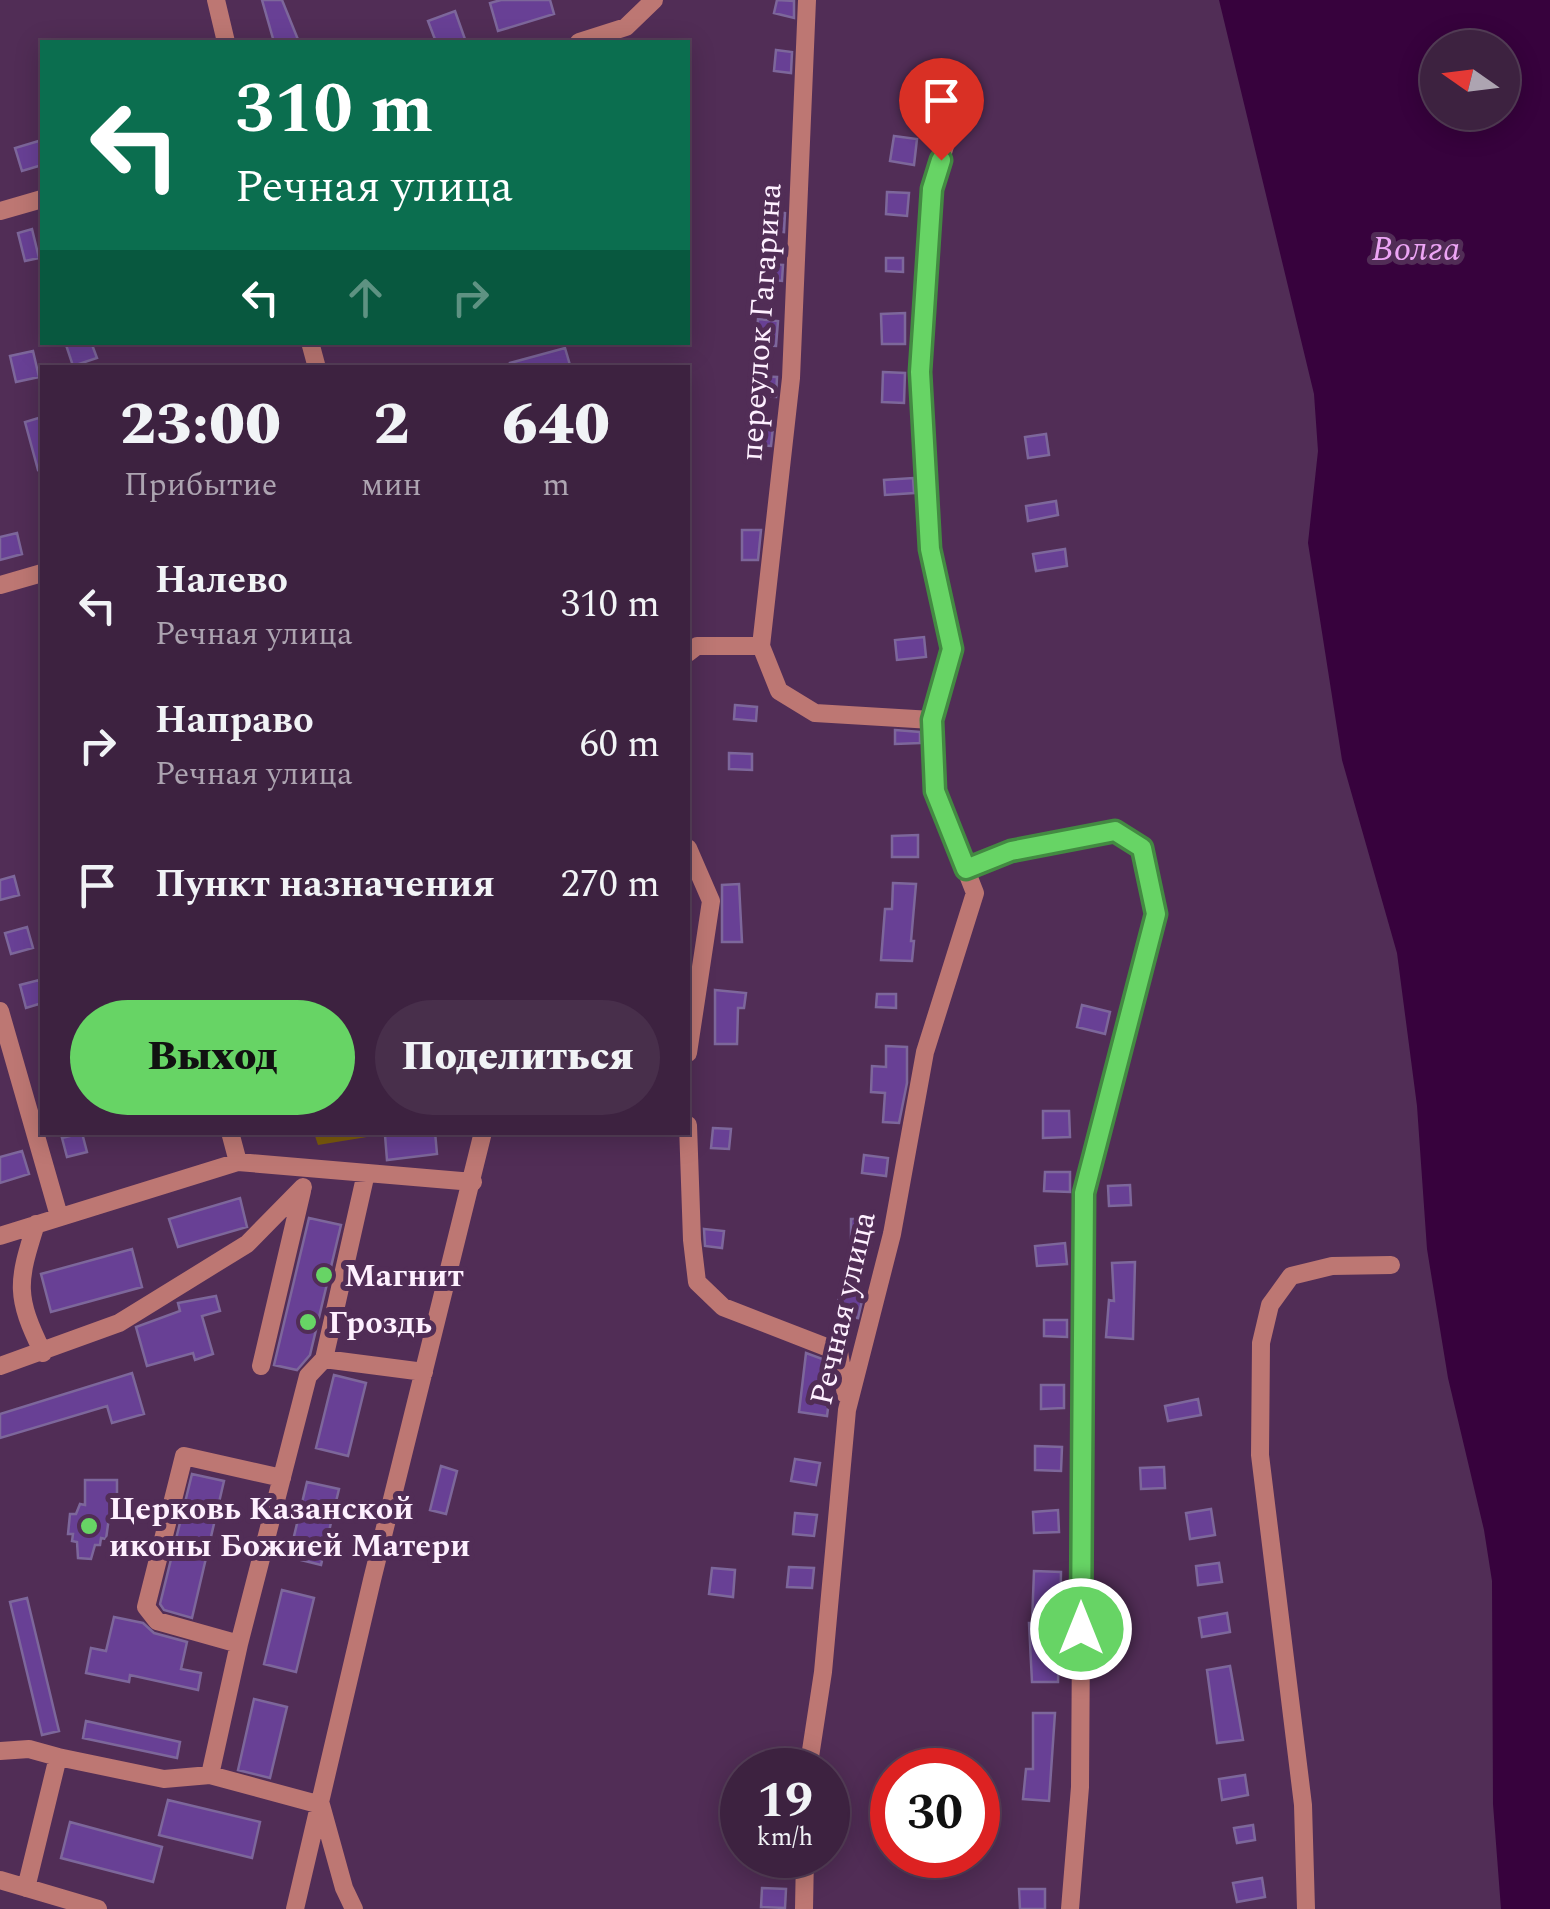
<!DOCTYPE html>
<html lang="ru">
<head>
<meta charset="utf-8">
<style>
  :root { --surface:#3d2240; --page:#482f4b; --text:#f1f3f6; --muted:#ada4b1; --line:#563f59; --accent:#67d465 }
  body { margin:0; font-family:Spectral,serif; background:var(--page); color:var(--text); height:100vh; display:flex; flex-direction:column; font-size:38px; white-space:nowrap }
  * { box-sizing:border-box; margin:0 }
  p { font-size:32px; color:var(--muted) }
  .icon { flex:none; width:55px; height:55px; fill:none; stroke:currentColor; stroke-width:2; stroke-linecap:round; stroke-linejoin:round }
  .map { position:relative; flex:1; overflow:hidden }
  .panel { position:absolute; left:40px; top:365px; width:650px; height:770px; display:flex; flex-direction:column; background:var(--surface); border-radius:0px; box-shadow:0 5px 25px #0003,0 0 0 2px var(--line) }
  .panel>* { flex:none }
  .banner { position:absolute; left:40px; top:40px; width:650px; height:305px; border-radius:0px; box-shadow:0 5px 25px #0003,0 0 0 2px var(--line); background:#0b6e4f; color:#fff; overflow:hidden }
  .needle { width:65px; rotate:284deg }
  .tools { position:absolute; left:1420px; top:30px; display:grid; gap:20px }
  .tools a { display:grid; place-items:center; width:100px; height:100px; border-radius:50%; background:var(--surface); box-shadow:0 5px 25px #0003,0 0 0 2px var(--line); font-size:50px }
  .speed { position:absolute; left:720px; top:1748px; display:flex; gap:20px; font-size:50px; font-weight:700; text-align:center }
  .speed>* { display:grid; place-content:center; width:130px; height:130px; border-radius:50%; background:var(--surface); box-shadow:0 5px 25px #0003,0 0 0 2px var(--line); line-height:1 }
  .speed small { font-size:25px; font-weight:400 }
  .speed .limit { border:15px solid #d22; background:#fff; color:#111 }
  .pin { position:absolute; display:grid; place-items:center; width:85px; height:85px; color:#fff; margin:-102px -42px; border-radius:50% 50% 50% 0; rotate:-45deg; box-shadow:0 0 10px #0007 }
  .pin .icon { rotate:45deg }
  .me { position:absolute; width:110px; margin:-55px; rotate:0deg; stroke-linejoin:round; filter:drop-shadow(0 0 8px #0008) }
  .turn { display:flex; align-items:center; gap:35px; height:210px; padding:0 30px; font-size:45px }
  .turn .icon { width:130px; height:130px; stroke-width:2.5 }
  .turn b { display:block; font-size:70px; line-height:85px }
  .lanes { display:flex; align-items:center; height:95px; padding:0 30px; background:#0003; justify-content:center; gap:50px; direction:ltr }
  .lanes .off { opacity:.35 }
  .eta { display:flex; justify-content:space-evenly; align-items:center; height:170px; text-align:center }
  .eta b { font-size:60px; font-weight:800; line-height:70px }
  .button { display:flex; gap:20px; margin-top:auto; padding:20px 30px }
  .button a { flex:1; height:115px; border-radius:60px; background:var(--accent); color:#111; font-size:40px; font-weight:800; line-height:115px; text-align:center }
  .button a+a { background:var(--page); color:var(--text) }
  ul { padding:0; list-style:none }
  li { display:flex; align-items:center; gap:30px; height:140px; padding:0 30px }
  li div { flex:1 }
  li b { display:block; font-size:38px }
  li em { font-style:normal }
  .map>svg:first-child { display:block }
  .green { fill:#7c5b0d }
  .water { fill:#37023d; fill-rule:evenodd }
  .building { fill:#684095; stroke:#7d679b; stroke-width:2.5 }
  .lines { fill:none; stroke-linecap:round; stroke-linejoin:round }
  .minor { stroke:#bd7773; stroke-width:18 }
  .route-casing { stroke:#438a42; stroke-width:25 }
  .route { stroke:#67d465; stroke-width:18 }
  .poi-dot { fill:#67d465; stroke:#512d56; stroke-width:4 }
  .labels { text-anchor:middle; stroke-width:10; stroke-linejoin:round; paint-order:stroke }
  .street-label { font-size:32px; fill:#fef0ff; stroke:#512d56 }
  .poi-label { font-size:32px; font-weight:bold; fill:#fef0ff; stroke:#512d56; text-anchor:start }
  .water-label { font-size:35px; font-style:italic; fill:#eda5f5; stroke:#512d56 }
</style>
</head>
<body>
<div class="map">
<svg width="1550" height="1909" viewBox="0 0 1550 1909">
  <rect width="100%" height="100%" fill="#512d56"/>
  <!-- green -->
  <path class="green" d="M314,1133h58l1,3 -55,9z"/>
  <!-- water -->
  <path class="water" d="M1219,0h331v1909h-49l-8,-105 -1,-223 -8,-51 -36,-152 -21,-129 -10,-143 -20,-153 -55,-193 -34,-217 10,-92 -4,-57zM1438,48h64v64h-64z"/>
  <!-- building -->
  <path class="building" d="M262,0h20l17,42h-25z
    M501,0h49l4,14 -56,17 -8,-28z
    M777,0l17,1v17l-20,-5z
    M455,11l11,31h-30l-8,-21z
    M776,50l16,2 -1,21 -17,-2z
    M912,77l22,9 -9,21 -21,-9z
    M894,136l23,3 -3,26 -24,-4z
    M42,140v25l-20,6 -7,-23z
    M887,192l22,1 -2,23 -21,-2z
    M768,211l17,2 -1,19 -18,-2z
    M32,229l7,29 -14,3 -7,-28z
    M886,258h17v14l-17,-1z
    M762,264l21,1 -1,16 -21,-2z
    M905,313v31h-23l-1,-30z
    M758,319l20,2 -2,25 -20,-1z
    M65,342h26l6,16 -24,8z
    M565,348l5,17 -59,3 -1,-5z
    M33,351l6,26 -23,5 -6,-26z
    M883,372l22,1 -1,30 -22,-1z
    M756,376l21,1 -1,20 -21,-1z
    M42,417v52l-4,1 -13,-48z
    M751,426l22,1 -2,19 -20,-1z
    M1046,434l3,21 -21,3 -3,-21z
    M913,478l1,15 -29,2 -1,-15z
    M1056,501l2,14 -30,6 -2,-15z
    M742,530h19l-3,30h-16z
    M17,533l5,21 -22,6v-23z
    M1065,549l2,17 -31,5 -3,-17z
    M924,637l2,20 -29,3 -2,-20z
    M735,705l22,2 -1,14 -22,-2z
    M895,730l25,2v11l-25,1z
    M729,753l23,1v16l-23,-1z
    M918,835v22h-26v-21z
    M14,876l5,19 -19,5v-20z
    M893,883l23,1 -5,57h3l-2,20 -31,-1 4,-51h7z
    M739,884l3,58h-20v-57z
    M27,927l6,21 -22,6 -6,-21z
    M39,980l3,23 -16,5 -6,-23z
    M715,990l31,3 -2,15h-6l-1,36h-22z
    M877,994h19v14l-20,-1z
    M1082,1005l28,7 -5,22 -28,-7z
    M886,1046l21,1v36l-8,40 -16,-1 2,-29 -14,-1 1,-26 14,1z
    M1043,1111h26l1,26 -27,1z
    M713,1128l18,1 -2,20 -18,-1z
    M404,1132h31l2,22 -50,6 -2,-25z
    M82,1133l5,19 -20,5 -5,-19z
    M22,1151l7,23 -29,9v-26z
    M864,1155l24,3 -2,18 -24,-3z
    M1045,1172h25v20l-26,-1z
    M1130,1185l1,20 -22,1 -1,-20z
    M240,1198l7,29 -69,20 -9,-28z
    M309,1218l32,7 -31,130 -13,15 -23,-5z
    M851,1219h20v26h-20z
    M704,1229l20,2 -2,17 -17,-2z
    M1065,1243l2,21 -30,2 -2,-20z
    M132,1249l10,38 -91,25 -10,-38z
    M1135,1262l-2,77 -27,-2 3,-37 5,1 -2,-38z
    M840,1288l24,4 -6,26 -22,-3z
    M216,1296l4,15 -18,5 11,38 -18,6 -2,-7 -46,13 -11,-39 44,-16 -2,-8z
    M1044,1320h23v17l-23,-1z
    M806,1353l22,8 -4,39 5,1 -2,15 -28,-4z
    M132,1373l12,41 -32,9 -5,-17 -107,32v-24z
    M334,1375l32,8 -18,73 -32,-8z
    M1041,1385h23v23l-23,1z
    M1198,1399l3,16 -33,6 -3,-15z
    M1035,1446l27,1 -1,24 -26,-1z
    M795,1459l25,4 -4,22 -25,-4z
    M441,1466l16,5 -11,43 -16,-4z
    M1164,1467l1,21 -24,1 -1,-21z
    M192,1474l32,7 -32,137 -28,-8 -4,-6z
    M85,1480h32v16h-5l-6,43 -5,-1 -1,7h-5l-4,14 -13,-1 -1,-16 -5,-1 1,-7h-5l2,-20h6l4,-10 5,1z
    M307,1482l32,7 -18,76 -32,-8z
    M1211,1509l4,26 -25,4 -4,-26z
    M1058,1510l1,22 -25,1 -1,-21z
    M795,1513l22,2 -3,21 -21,-2z
    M1219,1563l3,19 -24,3 -2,-19z
    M789,1567l25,1 -2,20 -25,-1z
    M712,1568l23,2 -2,27 -24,-3z
    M1034,1571l27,1 -1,48 3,20 -4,1 -1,41h-26l-3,-59h3z
    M282,1590l32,8 -18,74 -32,-8z
    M27,1598l32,133 -17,4 -32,-133z
    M1227,1613l3,19 -28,5 -3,-19z
    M114,1617l29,6 11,10 33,9 -6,27 20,4 -3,17 -68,-15 -1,7 -43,-9 5,-25 15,3z
    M1230,1666l13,74 -26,3 -10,-73z
    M254,1699l33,8 -17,71 -32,-8z
    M1033,1713h22l-6,88 -26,-2 3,-30h7z
    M86,1721l94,21 -3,16 -94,-20z
    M1245,1775l3,20 -26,5 -3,-21z
    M168,1800l92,22 -8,36 -93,-23z
    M70,1822l92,25 -9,35 -92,-24z
    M1253,1825l2,15 -18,3 -3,-15z
    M1262,1878l3,19 -28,5 -4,-19z
    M762,1888l24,1 -1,19 -24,-1z
    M1019,1889h26v20h-25z"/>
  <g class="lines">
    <!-- minor -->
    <path class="minor" d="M216,0l10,42
      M579,42l47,-15 28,-27
      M0,211l42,-12
      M310,342l7,26
      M0,585l42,-12
      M761,646l30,-268 16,-378
      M688,653l9,-7h64l18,45 36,22 117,7
      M688,848l23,53 -23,152
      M965,869l46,-18 104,-20 27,17 13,66 -71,279 -4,594 -10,122
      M0,1011l59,205
      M688,1125l4,115 5,42 26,25 116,45 7,43
      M230,1132l8,30
      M36,1224c-19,59 -21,72 7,129
      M0,1236l238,-74 235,20
      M324,1359l42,-186
      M0,1366l119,-43 128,-79 56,-57
      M261,1366l41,-175
      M239,1644l-82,-23 -11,-14 38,-151 98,22
      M0,1751l29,-2 29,8 -32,131
      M58,1757l106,22 46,-4 111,30 23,83 10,21
      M808,1770l15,-98 24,-262 45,-176 33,-182 50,-159 -40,-102 -3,-71 20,-71 -21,-100 -12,-176 13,-184 26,-86
      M210,1775l29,-131 69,-268 16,-17 100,13
      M0,1880l98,29
      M295,1909l77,-329 111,-448
      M804,1909l1,-54
      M1306,1909l-3,-104 -43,-350 1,-112 9,-38 21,-29 41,-10 59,-1"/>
  </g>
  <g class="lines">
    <!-- route casing -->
    <g class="route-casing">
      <path id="route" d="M941,160l-9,29 -12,183 10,177 22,100 -20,71 3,71 31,78 45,-18 104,-20 27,17 14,66 -72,279 -3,436"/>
    </g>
    <!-- route -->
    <use href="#route" class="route"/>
  </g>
  <!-- markers -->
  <g class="poi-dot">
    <circle cx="324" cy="1275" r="10"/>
    <circle cx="308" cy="1322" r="10"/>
    <circle cx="89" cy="1526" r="10"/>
  </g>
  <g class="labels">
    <!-- street labels -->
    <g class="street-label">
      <text transform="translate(760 322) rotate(-86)" y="11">переулок Гагарина</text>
      <text transform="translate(842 1308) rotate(-77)" y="11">Речная улица</text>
    </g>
    <!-- poi labels -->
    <g class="poi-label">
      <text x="344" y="1286">Магнит</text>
      <text x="328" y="1333">Гроздь</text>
      <text x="109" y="1519">Церковь Казанской<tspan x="109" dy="37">иконы Божией Матери</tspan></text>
    </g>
    <!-- water labels -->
    <g class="water-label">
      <text x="1416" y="260">Волга</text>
    </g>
  </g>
</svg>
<div class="tools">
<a><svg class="needle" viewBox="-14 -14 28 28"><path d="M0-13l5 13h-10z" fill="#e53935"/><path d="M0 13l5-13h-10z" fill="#ada4b1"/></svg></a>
</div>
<div class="speed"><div>19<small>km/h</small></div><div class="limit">30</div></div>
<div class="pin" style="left:941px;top:160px;background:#d93025"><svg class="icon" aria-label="arrive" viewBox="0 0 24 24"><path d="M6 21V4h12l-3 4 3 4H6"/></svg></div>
<svg class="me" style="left:1081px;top:1629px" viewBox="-20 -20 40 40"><circle r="17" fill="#67d465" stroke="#fff" stroke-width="3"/><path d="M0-11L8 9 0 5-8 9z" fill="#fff"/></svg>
<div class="banner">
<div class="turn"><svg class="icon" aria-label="left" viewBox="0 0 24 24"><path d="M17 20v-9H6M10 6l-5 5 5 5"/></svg><div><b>310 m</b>Речная улица</div></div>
<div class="lanes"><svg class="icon" aria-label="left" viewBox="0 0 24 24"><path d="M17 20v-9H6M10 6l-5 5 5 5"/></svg><svg class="icon off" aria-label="ahead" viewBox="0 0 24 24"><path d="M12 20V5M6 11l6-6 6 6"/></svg><svg class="icon off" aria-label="right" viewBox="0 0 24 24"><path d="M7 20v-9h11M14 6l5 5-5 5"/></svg></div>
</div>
<section class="panel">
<div class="eta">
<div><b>23:00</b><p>Прибытие</p></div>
<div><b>2</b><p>мин</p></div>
<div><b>640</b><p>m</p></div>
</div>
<ul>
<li><svg class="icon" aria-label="left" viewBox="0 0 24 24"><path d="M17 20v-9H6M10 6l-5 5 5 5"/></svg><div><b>Налево</b><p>Речная улица</p></div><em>310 m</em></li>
<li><svg class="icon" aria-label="right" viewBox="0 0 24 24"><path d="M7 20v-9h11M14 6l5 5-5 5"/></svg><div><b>Направо</b><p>Речная улица</p></div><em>60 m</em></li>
<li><svg class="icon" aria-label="arrive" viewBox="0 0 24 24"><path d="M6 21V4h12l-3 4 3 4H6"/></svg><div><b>Пункт назначения</b></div><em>270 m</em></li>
</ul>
<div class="button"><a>Выход</a><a>Поделиться</a></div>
</section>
</div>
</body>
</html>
